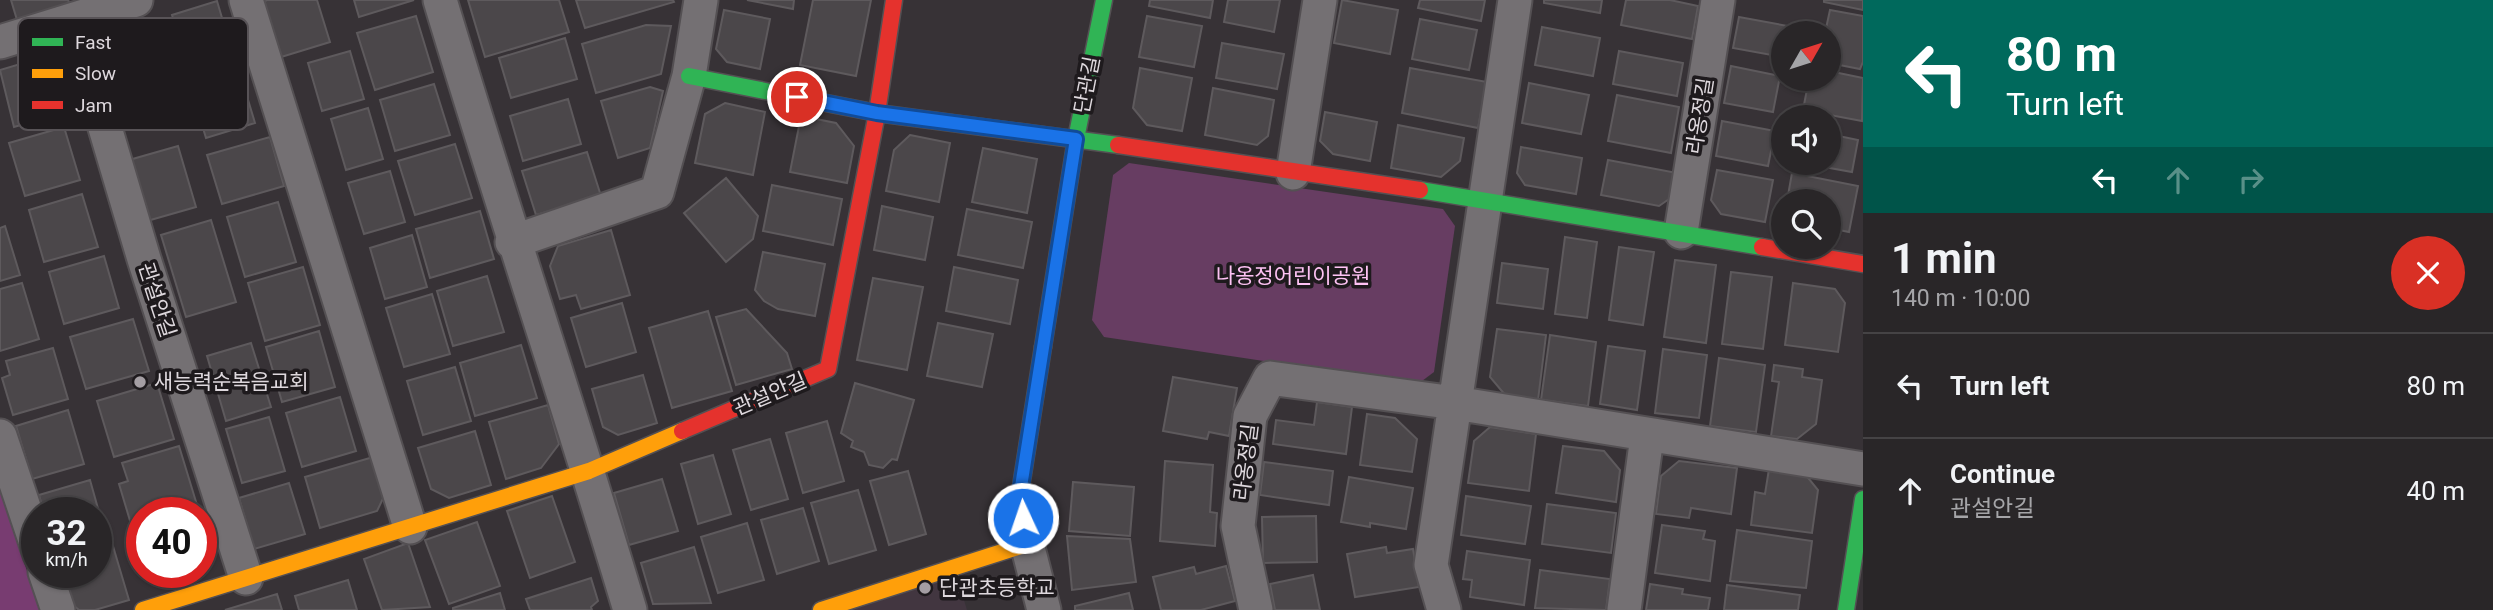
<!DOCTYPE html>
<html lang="en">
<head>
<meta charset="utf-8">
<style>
  :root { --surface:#292628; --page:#312e30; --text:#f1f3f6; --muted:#a5a5a8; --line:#454345 }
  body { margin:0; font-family:Roboto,"Noto Sans KR",sans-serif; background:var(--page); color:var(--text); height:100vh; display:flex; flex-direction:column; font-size:26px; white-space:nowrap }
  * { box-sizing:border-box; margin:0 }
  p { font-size:23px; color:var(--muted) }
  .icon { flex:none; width:38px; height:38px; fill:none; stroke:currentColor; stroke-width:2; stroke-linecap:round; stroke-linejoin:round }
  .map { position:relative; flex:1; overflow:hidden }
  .sheet { display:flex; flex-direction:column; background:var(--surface); width:630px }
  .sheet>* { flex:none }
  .hud { background:#00695c; color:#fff; overflow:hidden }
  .needle { width:46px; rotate:51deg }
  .controls { position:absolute; left:1771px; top:21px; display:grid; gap:14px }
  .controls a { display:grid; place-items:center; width:70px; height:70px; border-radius:50%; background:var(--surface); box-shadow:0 2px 5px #0004,0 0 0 2px var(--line); font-size:35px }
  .speed { position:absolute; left:21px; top:497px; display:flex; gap:14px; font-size:35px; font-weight:700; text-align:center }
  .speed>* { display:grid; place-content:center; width:91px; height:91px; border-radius:50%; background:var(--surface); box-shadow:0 2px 5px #0004,0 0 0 2px var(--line); line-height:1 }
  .speed small { font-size:18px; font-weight:400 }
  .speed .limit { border:10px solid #d22; background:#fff; color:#111 }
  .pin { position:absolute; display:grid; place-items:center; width:60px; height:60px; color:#fff; margin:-30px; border:4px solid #fff; border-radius:50%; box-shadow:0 2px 7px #0007 }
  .me { position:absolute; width:77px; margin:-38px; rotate:357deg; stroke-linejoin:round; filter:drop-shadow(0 0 5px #0008) }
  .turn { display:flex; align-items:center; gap:24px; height:147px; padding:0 28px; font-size:32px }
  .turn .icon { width:91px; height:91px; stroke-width:2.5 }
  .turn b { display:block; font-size:49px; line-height:60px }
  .lanes { display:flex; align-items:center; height:66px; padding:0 28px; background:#0003; justify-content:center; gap:35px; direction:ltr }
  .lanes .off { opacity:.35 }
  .round { display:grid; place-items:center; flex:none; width:74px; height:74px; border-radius:37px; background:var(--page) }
  .summary { display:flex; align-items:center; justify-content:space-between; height:119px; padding:0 28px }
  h1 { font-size:42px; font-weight:700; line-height:52px }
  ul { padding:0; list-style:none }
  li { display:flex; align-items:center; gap:21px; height:105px; padding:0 28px; border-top:2px solid var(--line) }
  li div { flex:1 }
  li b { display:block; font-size:26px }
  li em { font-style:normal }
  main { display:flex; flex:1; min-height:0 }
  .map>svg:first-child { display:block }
  .built { fill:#423640 }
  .green { fill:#673d62 }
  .forest { fill:#783c71 }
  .building { fill:#4b474a; stroke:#5e5a5d; stroke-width:2 }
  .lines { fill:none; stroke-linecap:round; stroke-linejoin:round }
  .street-casing { stroke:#545053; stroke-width:37 }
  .fast-casing { stroke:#545053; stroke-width:19 }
  .slow-casing { stroke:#545053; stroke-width:19 }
  .jam-casing { stroke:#545053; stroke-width:19 }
  .street { stroke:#747073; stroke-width:33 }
  .fast { stroke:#30b455; stroke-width:16 }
  .slow { stroke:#ff9f0a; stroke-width:16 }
  .jam { stroke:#e5322d; stroke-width:16 }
  .route-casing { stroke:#114b97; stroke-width:18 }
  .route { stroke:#1a73e8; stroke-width:12 }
  .poi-dot { fill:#a49ea3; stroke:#1e1a1d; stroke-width:2.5 }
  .labels { text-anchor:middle; stroke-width:7; stroke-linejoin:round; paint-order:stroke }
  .street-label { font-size:21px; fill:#ded8dd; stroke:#1e1a1d }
  .park-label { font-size:21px; fill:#fec2f4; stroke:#1e1a1d }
  .poi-label { font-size:21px; fill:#ded8dd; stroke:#1e1a1d; text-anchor:start }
  .key { fill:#1e1a1d; stroke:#585357; stroke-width:2 }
  .key-label { font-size:19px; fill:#ded8dd }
</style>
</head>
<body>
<main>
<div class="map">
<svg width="1863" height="610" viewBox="0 0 1863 610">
  <rect width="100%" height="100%" fill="#373236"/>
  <!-- built -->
  <path class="built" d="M954,567l13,43h-141z"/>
  <!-- green -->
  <path class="green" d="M1129,163l314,46 12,17 -21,146 -16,12 -314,-47 -12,-17 21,-145z"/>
  <!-- forest -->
  <path class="forest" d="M0,490l40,120h-40z"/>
  <!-- building -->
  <path class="building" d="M11,0h57l2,4 -53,16z
    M266,0h51l13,42 -52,16 -15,-52z
    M354,0h60l-55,17z
    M468,0h91l10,32 -84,25z
    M576,0h97l1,2 -89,26z
    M747,0h47l-1,9z
    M813,0h58l-15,76 -56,-11z
    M1150,0h63l-3,18 -61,-12z
    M1228,0h52l-6,32 -50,-10z
    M1342,0l56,10 -8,44 -56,-11z
    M1420,0h65l-4,21 -63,-13z
    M1544,0h58l-2,13 -56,-10z
    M1626,0h44l28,6 -6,33 -71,-14z
    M1824,0h39v10l-39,-8z
    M217,1l19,64 -45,13 -19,-63z
    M724,10l46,9 -10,50 -33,-7 -11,-13z
    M1830,10l33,6v46l-3,7 -31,-6v-30h-4z
    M416,16l17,56 -58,18 -18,-57z
    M1147,16l55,10 -8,41 -55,-10z
    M1739,17l54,10 -2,6h-8v24l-50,-9z
    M1420,19l57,11 -8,40 -57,-11z
    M646,25l25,1 -10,48 -65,19 -14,-49z
    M1542,27l58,11 -7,38 -58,-11z
    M565,38l12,41 -66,19 -12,-40z
    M1222,43l62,11 -7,35 -61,-11z
    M350,51l14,48 -42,12 -14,-48z
    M1619,51l64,12 -6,33 -64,-12z
    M37,59l19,10 13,42 -55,16 -14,-57z
    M1731,66l49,10 -7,36 -49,-9z
    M1140,68l52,10 -10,53 -35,-6 -14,-17z
    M1410,68l77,14 -9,46 -76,-15z
    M239,70l16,53 -49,15 -16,-53z
    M1829,71l34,7 -1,43 -59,-11 6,-31h20z
    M1529,83l60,12 -8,39 -59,-11z
    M434,84l16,51 -55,16 -15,-51z
    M650,87l13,4 -13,57 -32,10 -17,-57z
    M1213,88l61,12 -6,36 -11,9 -52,-10z
    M1617,95l62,12 -8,46 -63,-12z
    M568,99l13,45 -58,17 -13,-45z
    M725,103l40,9 -12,63 -58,-12 10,-49z
    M368,108l15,51 -37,11 -15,-51z
    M1325,112l52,10 -7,39 -37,-7 -13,-13z
    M801,116l35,7 18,23 -7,37 -57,-11z
    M1722,121l53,10 -7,35 -52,-10z
    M1398,125l66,13 -4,23 -19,16 -50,-9z
    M64,127l16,53 -55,16 -16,-53z
    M1829,134l29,6 -6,32 -50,-9h27z
    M910,135l40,8 -11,59 -53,-11 8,-41z
    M270,137l14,49 -62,18 -15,-49z
    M455,144l17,54 -57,17 -17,-54z
    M178,146l18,61 -49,14 -18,-61z
    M1521,147l61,11 -6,36 -51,-9 -8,-12z
    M983,148l54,11 -10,54 -55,-11z
    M587,152l14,44 -65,19 -14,-44z
    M1608,160l69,13 -5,24 -13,9 -58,-11z
    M1717,170l56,10 -8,42 -44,-8 -10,-14z
    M390,171l15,51 -41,12 -16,-51z
    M1792,173l66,13 -9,46 -20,-4v-27h-42z
    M726,178l32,38 -5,23 -27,23 -42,-49z
    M772,185l70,14 -9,46 -70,-14z
    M82,194l16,53 -54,15 -15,-52z
    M278,202l18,60 -51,15 -18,-60z
    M882,206l51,11 -8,43 -51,-10z
    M967,209l65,13 -9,46 -65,-13z
    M480,211l14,48 -64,19 -14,-49z
    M211,220l25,82 -50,15 -25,-82z
    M5,226l15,49 -20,6v-53z
    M611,230l19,65 -49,14 -5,-14 -16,4 -10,-33 8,-20z
    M412,235l15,52 -42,12 -15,-51z
    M1565,237l32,5 -10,76 -32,-4z
    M1619,247l35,5 -11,73 -34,-5z
    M763,252l62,12 -10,52 -37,-7 -14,-8 -9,-11z
    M104,256l15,52 -55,16 -15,-52z
    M1675,260l41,5 -10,78 -42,-6z
    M1502,263l46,6 -5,40 -46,-6z
    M303,267l17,58 -55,16 -17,-58z
    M954,267l64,13 -8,44 -64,-13z
    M1731,272l41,5 -9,72 -41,-5z
    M487,276l17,56 -51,14 -16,-55z
    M873,278l50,9 -16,83 -50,-10z
    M22,283l17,56 -39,12v-62z
    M1793,283l42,6 10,14 -7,49 -53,-7z
    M432,294l18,60 -46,13 -18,-59z
    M622,303l14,49 -50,15 -15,-49z
    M746,309l41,44 5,16 -56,16 -20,-68z
    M708,311l24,80 -60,17 -23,-80z
    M133,319l16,52 -63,18 -16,-52z
    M938,323l55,11 -11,53 -55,-11z
    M1497,329l49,6 -8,65 -32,-4 -16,-19z
    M319,331l16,56 -53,15 -16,-55z
    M1550,335l46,7 -8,64 -47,-6z
    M251,343l20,64 -45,14 -19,-65z
    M521,345l16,53 -62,18 -15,-53z
    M1608,346l37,5 -8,59 -37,-6z
    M53,348l15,51 -55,16 -11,-37 8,-3 -4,-14z
    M1663,349l44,6 -8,63 -44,-5z
    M1719,358l46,7 -9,67 -46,-6z
    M1774,365l29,4 -1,8 20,3 -6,44 -19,15 -26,-3 8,-54 -7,-1z
    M455,367l16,54 -48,14 -16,-54z
    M643,375l14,48 -39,12 -15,-8 -11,-38z
    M1173,377l64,11 -8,48 -20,-4 -2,7 -44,-8z
    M157,383l17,56 -60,18 -17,-56z
    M855,383l59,17 -17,60 -5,-1 -9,9 -14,-3 -5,-13 -13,-5 2,-6 -12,-8z
    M340,397l16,54 -54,16 -16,-54z
    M1317,402l35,5 -6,47 -73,-10 3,-24 38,5z
    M548,405l11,39 -18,24 -35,11 -17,-57z
    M68,410l16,54 -52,15 -16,-53z
    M1367,414l28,4 22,21 -5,33 -52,-7z
    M269,417l16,54 -43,12 -16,-54z
    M827,421l17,60 -41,12 -17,-60z
    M1490,427l46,7 -7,57 -61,-8 6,-42z
    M475,431l16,54 -42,13 -18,-9 -13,-41z
    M770,439l18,60 -37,11 -18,-60z
    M179,446l18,59 -27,8h-28v8l-11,3 -12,-40 9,-3 -6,-18z
    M1563,446l41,5 16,19 -4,32 -60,-9z
    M380,455l9,31 -12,25 -57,17 -15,-51z
    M713,455l18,59 -33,10 -17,-60z
    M1165,461l48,4 -3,47 7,1 -2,33 -55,-5z
    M1679,461l58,7 -6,46 -40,-6 -2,10 -33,-4 5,-38z
    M1264,462l69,9 -4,34 -69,-10z
    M1769,469l36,5 13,16 -6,43 -61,-8 4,-33 10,2z
    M908,471l18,63 -37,11 -19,-64z
    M1349,477l64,11 -7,41 -36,-6v4l-29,-5z
    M662,479l16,52 -49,14 -15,-52z
    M90,480l16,57 -10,3v-27h-52l-5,-18z
    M1073,482l61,5 -4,49 -61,-5z
    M289,483l16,51 -51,15 -15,-51z
    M858,490l18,60 -47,14 -18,-61z
    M552,496l23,66 -45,16 -23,-67z
    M1466,496l65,10 -6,38 -64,-9z
    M1547,504l69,9 -5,40 -69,-9z
    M803,508l16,53 -42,13 -16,-54z
    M1316,516l1,46 -54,1 -1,-46z
    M477,522l23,64 -51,18 -24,-64z
    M747,523l17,57 -46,13 -17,-56z
    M1662,525l43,6 -2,8 12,2 -5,40 -55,-8z
    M1737,530l75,11 -6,47 -76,-7z
    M110,536l19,64 -34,10h-16l-11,-9 -9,-29h37v-32z
    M1067,536l63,3 6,43 -64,8z
    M408,543l22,64 -48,3 -18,-51z
    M694,547l17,56 -58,1 -12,-41z
    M1386,547l1,6 26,-4 6,38 -64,10 -8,-43z
    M1467,551l63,9 -6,45 -54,-8 2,-17 -9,-1z
    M1226,566l9,35 -34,9h-40l-8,-33 41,-10 2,7z
    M1540,570l70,9 -4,31 -71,-2z
    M1313,575l7,35h-45l-5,-26z
    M591,578l7,23 -7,6 1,3h-62l-4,-11z
    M348,580l9,30h-58l-4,-14z
    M1650,584l33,5 -1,5 28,4 -2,12h-62z
    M1727,585l73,10 -2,15h-74z
    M500,593l5,17h-52v-2z
    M1129,593l4,17h-58v-4z
    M277,594l5,16h-57z"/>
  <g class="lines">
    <!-- street casing -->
    <g class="street-casing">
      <path id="street" d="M246,0l164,527
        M440,0c61,204 129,406 190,610
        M73,20l71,239 102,319
        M0,42l136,-42
        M1293,173l27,-173
        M1681,232l37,-232
        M512,242l145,-50 32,-116 12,-76
        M0,436l37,110
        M1027,544l17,66
        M45,572l13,38
        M1256,610l-18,-84 12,-110 20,-38 185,25 408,66
        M1444,610l-13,-45 84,-565
        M1624,610l23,-174"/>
    </g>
    <!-- fast casing -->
    <g class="fast-casing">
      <path id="fast" d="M689,76l188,37 241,32
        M1420,190l342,57
        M1043,347l33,-208 28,-139
        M1846,610l17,-111"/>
    </g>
    <!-- slow casing -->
    <g class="slow-casing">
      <path id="slow" d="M143,610l446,-139 93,-40
        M821,610l206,-66 -7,-51 23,-146"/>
    </g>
    <!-- jam casing -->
    <g class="jam-casing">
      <path id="jam" d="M1118,145l302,45
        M1762,247l101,17
        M682,431l146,-62 49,-256 17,-113"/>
    </g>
    <!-- street -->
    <use href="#street" class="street"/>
    <!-- fast -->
    <use href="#fast" class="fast"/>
    <!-- slow -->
    <use href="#slow" class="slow"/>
    <!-- jam -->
    <use href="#jam" class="jam"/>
  </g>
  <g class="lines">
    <!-- route casing -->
    <g class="route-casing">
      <path id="route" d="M797,97l80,16 199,26 -56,354 3,25"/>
    </g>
    <!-- route -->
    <use href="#route" class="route"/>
  </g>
  <!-- markers -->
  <g class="poi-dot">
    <circle cx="140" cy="382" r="7"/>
    <circle cx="925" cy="588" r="7"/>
  </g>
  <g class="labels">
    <!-- street labels -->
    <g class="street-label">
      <text transform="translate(1087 85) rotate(-79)" y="7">단관길</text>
      <text transform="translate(1700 116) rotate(-81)" y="7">라옹정길</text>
      <text transform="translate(157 300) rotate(72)" y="7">관설안길</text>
      <text transform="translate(770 394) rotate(-23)" y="7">관설안길</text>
      <text transform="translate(1246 462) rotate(-83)" y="7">라옹정길</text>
    </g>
    <!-- park labels -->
    <g class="park-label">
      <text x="1293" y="283">나옹정어린이공원</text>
    </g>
    <!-- poi labels -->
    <g class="poi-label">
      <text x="154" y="389">새능력순복음교회</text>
      <text x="939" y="595">단관초등학교</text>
    </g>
  </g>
  <!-- legend -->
  <rect x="18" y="18" width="230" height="112" rx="10" class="key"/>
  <rect x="32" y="38" width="31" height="8" fill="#30b455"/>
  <rect x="32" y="69" width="31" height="9" fill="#ff9f0a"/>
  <rect x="32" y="101" width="31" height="8" fill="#e5322d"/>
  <g class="key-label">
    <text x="75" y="49">Fast</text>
    <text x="75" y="80">Slow</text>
    <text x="75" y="112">Jam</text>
  </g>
</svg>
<div class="controls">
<a><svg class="needle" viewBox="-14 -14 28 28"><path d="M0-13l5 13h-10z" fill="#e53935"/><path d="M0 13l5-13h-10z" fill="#a5a5a8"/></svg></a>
<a><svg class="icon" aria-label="sound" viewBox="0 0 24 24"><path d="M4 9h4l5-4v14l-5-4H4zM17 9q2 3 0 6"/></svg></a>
<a><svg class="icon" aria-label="search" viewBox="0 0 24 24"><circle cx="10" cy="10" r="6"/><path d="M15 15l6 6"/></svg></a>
</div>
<div class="speed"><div>32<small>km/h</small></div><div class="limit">40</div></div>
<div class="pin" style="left:797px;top:97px;background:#d93025"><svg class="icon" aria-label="arrive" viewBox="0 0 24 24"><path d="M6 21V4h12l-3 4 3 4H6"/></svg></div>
<svg class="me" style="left:1023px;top:518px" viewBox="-20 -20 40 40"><circle r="17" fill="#1a73e8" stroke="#fff" stroke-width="3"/><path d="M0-11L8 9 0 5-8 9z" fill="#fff"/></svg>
</div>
<section class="sheet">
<div class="hud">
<div class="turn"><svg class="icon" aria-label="left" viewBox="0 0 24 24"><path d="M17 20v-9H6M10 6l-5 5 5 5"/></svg><div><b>80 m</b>Turn left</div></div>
<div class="lanes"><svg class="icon" aria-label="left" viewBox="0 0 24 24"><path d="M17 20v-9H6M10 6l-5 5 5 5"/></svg><svg class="icon off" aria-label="ahead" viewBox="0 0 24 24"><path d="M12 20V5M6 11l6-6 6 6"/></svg><svg class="icon off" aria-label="right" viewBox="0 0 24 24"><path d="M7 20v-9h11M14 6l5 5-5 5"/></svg></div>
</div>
<div class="summary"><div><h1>1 min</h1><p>140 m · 10:00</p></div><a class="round" style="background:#d93025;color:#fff"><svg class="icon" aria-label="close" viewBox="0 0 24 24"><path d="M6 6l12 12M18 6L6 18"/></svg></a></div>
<ul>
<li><svg class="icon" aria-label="left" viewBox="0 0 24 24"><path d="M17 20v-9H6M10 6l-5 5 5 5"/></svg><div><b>Turn left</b></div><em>80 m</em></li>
<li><svg class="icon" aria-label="ahead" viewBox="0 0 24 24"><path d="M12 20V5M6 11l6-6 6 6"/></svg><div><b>Continue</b><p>관설안길</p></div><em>40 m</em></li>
</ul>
</section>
</main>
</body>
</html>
